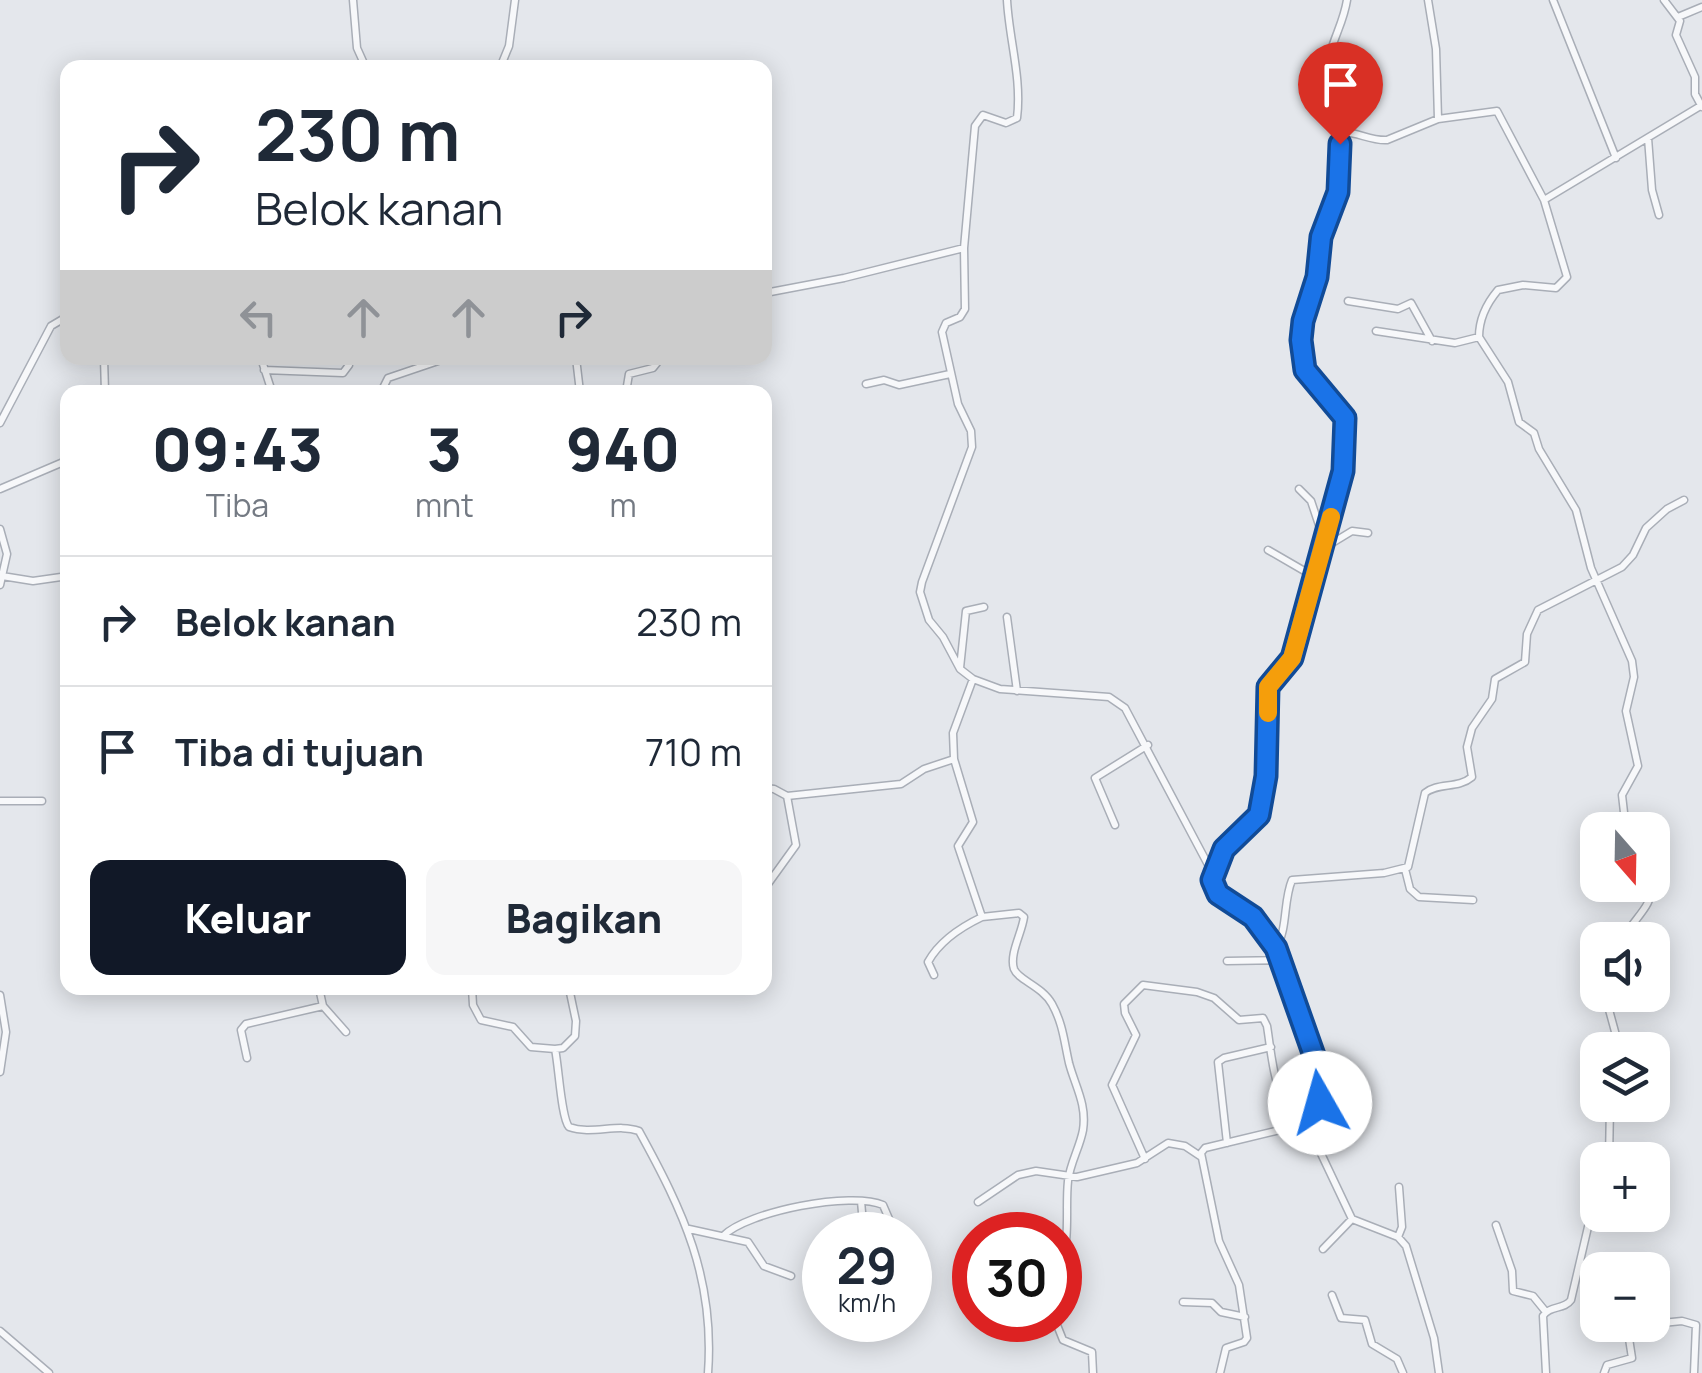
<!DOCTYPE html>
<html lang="id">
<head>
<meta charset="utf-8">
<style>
  :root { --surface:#fff; --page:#f6f6f7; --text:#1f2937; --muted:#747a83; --line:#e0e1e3; --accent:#111827 }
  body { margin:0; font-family:Manrope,sans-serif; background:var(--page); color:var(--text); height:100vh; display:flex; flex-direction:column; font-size:38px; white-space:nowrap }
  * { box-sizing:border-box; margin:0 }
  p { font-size:32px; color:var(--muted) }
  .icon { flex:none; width:55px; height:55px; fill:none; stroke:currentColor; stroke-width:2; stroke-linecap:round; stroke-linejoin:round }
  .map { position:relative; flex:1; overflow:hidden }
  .drawer { position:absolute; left:60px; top:385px; width:712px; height:610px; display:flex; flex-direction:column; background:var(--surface); border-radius:20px; box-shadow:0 5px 25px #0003 }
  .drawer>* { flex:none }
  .top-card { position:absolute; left:60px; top:60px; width:712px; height:305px; border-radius:20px; box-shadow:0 5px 25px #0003; background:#fff; color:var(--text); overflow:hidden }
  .needle { width:65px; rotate:160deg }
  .buttons { position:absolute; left:1580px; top:812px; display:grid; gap:20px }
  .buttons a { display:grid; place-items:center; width:90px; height:90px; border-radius:20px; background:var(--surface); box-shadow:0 5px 25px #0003; font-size:50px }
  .speed { position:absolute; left:802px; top:1212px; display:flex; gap:20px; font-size:50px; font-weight:700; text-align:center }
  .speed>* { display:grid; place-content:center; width:130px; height:130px; border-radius:50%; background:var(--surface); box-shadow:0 5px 25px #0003; line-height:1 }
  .speed small { font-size:25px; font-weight:400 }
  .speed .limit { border:15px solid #d22; background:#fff; color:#111 }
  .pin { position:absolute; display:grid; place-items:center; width:85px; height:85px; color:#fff; margin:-102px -42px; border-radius:50% 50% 50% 0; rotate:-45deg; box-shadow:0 0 10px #0007 }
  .pin .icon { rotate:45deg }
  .me { position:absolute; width:110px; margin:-55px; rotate:353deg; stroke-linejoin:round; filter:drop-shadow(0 0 8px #0008) }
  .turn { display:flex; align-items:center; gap:35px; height:210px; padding:0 30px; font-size:45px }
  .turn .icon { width:130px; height:130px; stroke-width:2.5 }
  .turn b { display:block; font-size:70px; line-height:85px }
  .lanes { display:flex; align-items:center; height:95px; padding:0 30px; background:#0003; justify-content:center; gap:50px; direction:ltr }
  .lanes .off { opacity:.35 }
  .eta { display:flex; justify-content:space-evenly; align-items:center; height:170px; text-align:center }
  .eta b { font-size:60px; font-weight:800; line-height:70px }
  .button { display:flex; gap:20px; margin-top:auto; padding:20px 30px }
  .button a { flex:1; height:115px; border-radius:20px; background:var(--accent); color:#fff; font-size:40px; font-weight:800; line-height:115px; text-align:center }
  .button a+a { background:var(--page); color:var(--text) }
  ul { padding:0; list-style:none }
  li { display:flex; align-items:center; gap:30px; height:130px; padding:0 30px; border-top:2px solid var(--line) }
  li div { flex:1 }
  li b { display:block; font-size:38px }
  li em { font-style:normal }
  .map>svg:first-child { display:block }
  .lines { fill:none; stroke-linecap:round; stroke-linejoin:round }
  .minor-casing { stroke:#a9aeb7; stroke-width:9 }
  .minor { stroke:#f7f8fa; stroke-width:6 }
  .route-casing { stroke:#114b97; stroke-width:25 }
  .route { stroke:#1a73e8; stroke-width:18 }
  .slow { stroke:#f59e0b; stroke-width:18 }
</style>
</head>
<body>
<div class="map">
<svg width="1702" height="1373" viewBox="0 0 1702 1373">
  <rect width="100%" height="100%" fill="#e4e7ec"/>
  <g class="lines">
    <!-- minor casing -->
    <g class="minor-casing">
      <path id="minor" d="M353,0l4,48 9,20
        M1007,0c2,39 15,78 10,118l-11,5 -23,-8 -8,11 -11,122 1,61 -5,8 -14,6 -4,9 16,72 13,27 1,16 -50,135 -2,10 9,28 14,17 17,32 13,10 27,10 109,8 16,11 88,166 5,20 35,23 23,31 47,133v19l-15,15 -1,9 45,95 46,18 8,9 28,92 5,35
        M1553,0l63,158
        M1664,0l16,21 -4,14 19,42v17l7,13
        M1678,17l24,-10
        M500,68l9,-22 6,-46
        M1438,119l59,-8 47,89
        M1340,134c-6,-25 -17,-54 -10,-80 5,-19 14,-34 17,-54
        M1648,138l4,52 7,25
        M765,293l79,-15 120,-30
        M1348,301l50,8 13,-6 21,38
        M1376,331l79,12 24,-6
        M104,358l1,34
        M261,358l11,34
        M576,358l4,34
        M264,370l79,3 6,-8 -1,-7
        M866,384l18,-4 15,5 51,-11
        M381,392l7,-14 59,-20
        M626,392l3,-18 24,-6 8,-10
        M0,423l51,-97 17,-10
        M0,489l68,-29
        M1299,489l12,12 13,39
        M0,529l7,25 -7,31
        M1324,548l28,-17 16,2
        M1268,550l45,26
        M2,576l31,5 35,-5
        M1007,617l10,74
        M960,668l6,-57 18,-4
        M973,679l-20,54 1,26 19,63 -15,24 24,71 37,-4 5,4c-2,16 -15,37 -10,52 4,11 28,17 38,35 11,20 12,37 17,59 6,23 18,41 14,67 -3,17 -13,33 -15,51 -3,28 3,58 -8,84
        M765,788l9,1 13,7
        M0,801h42
        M1115,825l-20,-47 53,-33
        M1626,830l-4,-35 16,-29 -12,-55 8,-34 -2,-16 -41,-93 -15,-58 -37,-61 -5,-16 -15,-11 -11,-40 -29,-45c0,-17 8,-34 19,-47l25,-5 33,3 11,-11 -23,-77 158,-95
        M1405,869l5,20 9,8 54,3
        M1214,873l10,-24 35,-34 7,-39 2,-89 24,-29 51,-187 2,-53 -40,-48 -4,-30 2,-19 14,-44 4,-40 18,-44 1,-58 4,-3c15,1 28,9 43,8l51,-21 -2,-70 -8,-49
        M765,888l31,-43 -9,-49 114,-12 23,-15 30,-10
        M1623,940c9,-21 30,-32 29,-56
        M1276,948c12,-19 7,-47 16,-68l92,-7 24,-6 17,-74c13,-11 33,-4 47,-16l-5,-30 5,-19 20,-29 3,-20 30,-17 2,-28 11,-24 84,-43 11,-12 13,-27 21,-19 17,-9
        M1227,961l54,-1
        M934,975l-6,-13c11,-20 33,-35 54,-45
        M319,988l4,18 23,26
        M472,988l1,17 8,15 32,7 18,20 24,2c4,19 6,68 14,78 23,8 49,-4 70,4 44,80 76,147 69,242
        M0,995l6,37 -6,40
        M1605,995l12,44 -1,11
        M555,1049l8,-1 12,-12 1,-15 -7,-33
        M247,1058l-6,-28 5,-6 77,-18
        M1227,1143l-9,-81 6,-4 47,-11
        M1145,1159l-33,-74 24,-50 -11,-22 -1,-9 19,-19 54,7 17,6 25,22 24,-2 4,8c6,38 6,68 33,99
        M1609,1160l1,-55
        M861,1201l3,34
        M978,1202l40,-27 18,-4 41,6 60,-14 31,-20 17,3 15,10
        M1496,1225l16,46 1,20 20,5 13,16
        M689,1229l59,13 16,24 27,10
        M723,1236c25,-25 129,-45 160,-31l13,30
        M1398,1237l4,-10 -3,-40
        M1323,1249l29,-30
        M1332,1295l9,23 24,2 7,24 25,15 6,14
        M1183,1302l29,1 9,9 24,5
        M1055,1320l8,20 29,12 1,21
        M1652,1324l30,-3 14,4 -2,48
        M0,1331l49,42
        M1220,1373l6,-25 18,-6 3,-4 -8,-53 -20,-44 -18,-88 4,-5 96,-23
        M1546,1373l-3,-57c7,-11 21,-6 28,-16l20,-86 7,-12
        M1604,1373l3,-8 25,-7 -4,-26 21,-7"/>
    </g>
    <!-- minor -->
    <use href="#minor" class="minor"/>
  </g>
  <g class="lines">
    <!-- route casing -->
    <g class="route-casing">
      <path id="route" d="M1320,1103l4,-7 -1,-15 -47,-133 -23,-31 -35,-23 -6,-14 12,-31 35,-34 7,-39 2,-89 24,-29 51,-187 2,-53 -40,-48 -4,-30 2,-19 14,-44 4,-40 17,-45 2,-48"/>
    </g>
    <!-- route -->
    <use href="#route" class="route"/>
    <!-- slow -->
    <path class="slow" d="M1268,713v-26l24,-29 39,-141"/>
  </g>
</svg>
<div class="buttons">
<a><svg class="needle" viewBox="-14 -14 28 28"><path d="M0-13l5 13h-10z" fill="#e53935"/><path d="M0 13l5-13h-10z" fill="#747a83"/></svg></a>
<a><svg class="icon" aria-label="sound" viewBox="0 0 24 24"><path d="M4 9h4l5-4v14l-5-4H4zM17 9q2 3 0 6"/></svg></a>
<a><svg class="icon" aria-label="layers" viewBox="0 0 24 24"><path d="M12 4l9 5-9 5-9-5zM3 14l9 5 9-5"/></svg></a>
<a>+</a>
<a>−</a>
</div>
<div class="speed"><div>29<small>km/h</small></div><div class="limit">30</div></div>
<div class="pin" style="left:1340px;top:144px;background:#d93025"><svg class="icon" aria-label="arrive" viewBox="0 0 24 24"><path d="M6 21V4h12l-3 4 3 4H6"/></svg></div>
<svg class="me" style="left:1320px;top:1103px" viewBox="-20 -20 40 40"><circle r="19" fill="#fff"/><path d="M0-13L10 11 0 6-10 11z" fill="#1a73e8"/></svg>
<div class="top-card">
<div class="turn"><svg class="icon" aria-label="right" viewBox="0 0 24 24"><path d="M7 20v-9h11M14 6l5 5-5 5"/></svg><div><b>230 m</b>Belok kanan</div></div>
<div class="lanes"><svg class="icon off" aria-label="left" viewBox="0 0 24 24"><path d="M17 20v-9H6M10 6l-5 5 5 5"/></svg><svg class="icon off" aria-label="ahead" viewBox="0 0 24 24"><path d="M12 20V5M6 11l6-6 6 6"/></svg><svg class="icon off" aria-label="ahead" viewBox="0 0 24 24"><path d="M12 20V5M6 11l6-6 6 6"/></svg><svg class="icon" aria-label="right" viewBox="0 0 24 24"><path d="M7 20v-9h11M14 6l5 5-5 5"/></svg></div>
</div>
<section class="drawer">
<div class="eta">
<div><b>09:43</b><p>Tiba</p></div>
<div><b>3</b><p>mnt</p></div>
<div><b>940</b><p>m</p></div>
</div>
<ul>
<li><svg class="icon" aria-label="right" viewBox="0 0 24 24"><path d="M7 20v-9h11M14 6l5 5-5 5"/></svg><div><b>Belok kanan</b></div><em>230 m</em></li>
<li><svg class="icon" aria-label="arrive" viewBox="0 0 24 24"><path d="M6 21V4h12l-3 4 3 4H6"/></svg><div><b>Tiba di tujuan</b></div><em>710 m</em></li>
</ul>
<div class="button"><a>Keluar</a><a>Bagikan</a></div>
</section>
</div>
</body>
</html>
